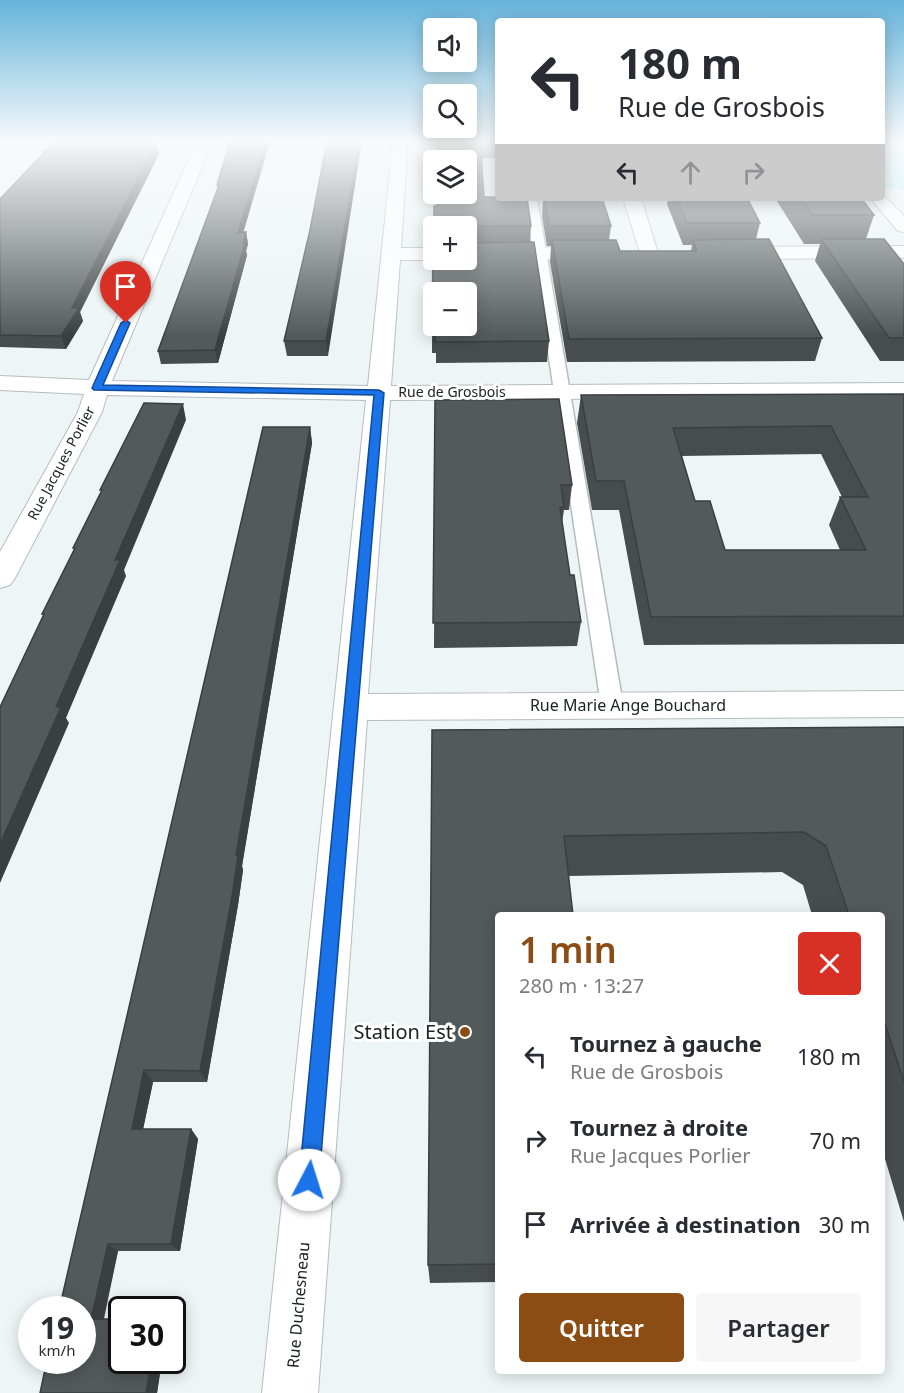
<!DOCTYPE html>
<html lang="fr">
<head>
<meta charset="utf-8">
<style>
  :root { --surface:#fff; --page:#f7f7f7; --text:#2b2b33; --muted:#7c7c81; --accent:#8c4d15 }
  body { margin:0; font-family:"Noto Sans",sans-serif; background:var(--page); color:var(--text); height:100vh; display:flex; flex-direction:column; font-size:22px; white-space:nowrap }
  * { box-sizing:border-box; margin:0 }
  p { font-size:20px; color:var(--muted) }
  .icon { flex:none; width:33px; height:33px; fill:none; stroke:currentColor; stroke-width:2; stroke-linecap:round; stroke-linejoin:round }
  .map { position:relative; flex:1; overflow:hidden }
  .side { position:absolute; left:495px; top:912px; width:390px; height:462px; display:flex; flex-direction:column; background:var(--surface); border-radius:6px; box-shadow:0 3px 15px #0003 }
  .side>* { flex:none }
  .banner { position:absolute; left:495px; top:18px; width:390px; height:183px; border-radius:6px; box-shadow:0 3px 15px #0003; background:#fff; color:var(--text); overflow:hidden }
  .fabs { position:absolute; left:423px; top:18px; display:grid; gap:12px }
  .fabs a { display:grid; place-items:center; width:54px; height:54px; border-radius:6px; background:var(--surface); box-shadow:0 3px 15px #0003; font-size:30px }
  .speed { position:absolute; left:18px; top:1296px; display:flex; gap:12px; font-size:30px; font-weight:700; text-align:center }
  .speed>* { display:grid; place-content:center; width:78px; height:78px; border-radius:50%; background:var(--surface); box-shadow:0 3px 15px #0003; line-height:1 }
  .speed small { font-size:15px; font-weight:400 }
  .speed .limit { border:3px solid #111; border-radius:9px; background:#fff; color:#111 }
  .pin { position:absolute; display:grid; place-items:center; width:51px; height:51px; color:#fff; margin:-62px -26px; border-radius:50% 50% 50% 0; rotate:-45deg; box-shadow:0 0 6px #0007 }
  .pin .icon { rotate:45deg }
  .me { position:absolute; width:66px; margin:-33px; rotate:5deg; stroke-linejoin:round; filter:drop-shadow(0 0 4px #0008) }
  .turn { display:flex; align-items:center; gap:21px; height:126px; padding:0 24px; font-size:27px }
  .turn .icon { width:78px; height:78px; stroke-width:2.5 }
  .turn b { display:block; font-size:42px; line-height:51px }
  .lanes { display:flex; align-items:center; height:57px; padding:0 24px; background:#0003; justify-content:center; gap:30px; direction:ltr }
  .lanes .off { opacity:.35 }
  .round { display:grid; place-items:center; flex:none; width:63px; height:63px; border-radius:6px; background:var(--page) }
  .headline { display:flex; align-items:center; justify-content:space-between; height:102px; padding:0 24px }
  h1 { font-size:36px; font-weight:600; line-height:45px; color:var(--accent) }
  .primary-button { display:flex; gap:12px; margin-top:auto; padding:12px 24px }
  .primary-button a { flex:1; height:69px; border-radius:6px; background:var(--accent); color:#fff; font-size:24px; font-weight:600; line-height:69px; text-align:center }
  .primary-button a+a { background:var(--page); color:var(--text) }
  ul { padding:0; list-style:none }
  li { display:flex; align-items:center; gap:18px; height:84px; padding:0 24px }
  li div { flex:1 }
  li b { display:block; font-size:22px }
  li em { font-style:normal }
  .map>svg:first-child { display:block }
  .green { fill:#bbf0fb }
  .lines { fill:none; stroke-linecap:round; stroke-linejoin:round }
  .lane-casing { stroke:#b5bdbe; stroke-width:3 }
  .street-casing { stroke:#b5bdbe; stroke-width:2 }
  .lane { fill:#fff; fill-rule:evenodd }
  .street { fill:#fff; fill-rule:evenodd }
  .wall { fill:#474d4e; fill-rule:evenodd }
  .shaded-wall { fill:#3a3f40 }
  .building { fill:#535a5b; stroke:#3a3f40; stroke-width:1.5; fill-rule:evenodd }
  .route { fill:#1a73e8; stroke:#114b97; stroke-width:1.5 }
  .poi-dot { fill:#8c4d15; stroke:#fff; stroke-width:2 }
  .labels { text-anchor:middle; stroke-width:6; stroke-linejoin:round; paint-order:stroke }
  .far-street-label { font-size:14px; fill:#202323; stroke:#fff }
  .street-label { font-size:16px; fill:#202323; stroke:#fff }
  .near-poi-label { font-size:20px; fill:#202323; stroke:#fff; text-anchor:end }
</style>
</head>
<body>
<div class="map">
<svg width="904" height="1393" viewBox="0 0 904 1393">
  <rect width="100%" height="100%" fill="#edf5f7"/>
  <!-- green -->
  <path class="green" d="M882,141h22v49l-22,-2z"/>
  <g class="lines">
    <!-- lane casing -->
    <g class="lane-casing">
      <path id="lane" d="M525,198h12l86,507 -3,6 -8,3 -8,-3 -3,-6z"/>
    </g>
    <!-- street casing -->
    <g class="street-casing">
      <path id="street" d="M0,141l202,2 8,5 -98,233 256,5 25,-245h15l-7,107h33l1,12h-35l-9,126 513,-3v14l-514,3 -22,294 536,-3v26l-537,3 -49,673h-56l104,-993 -259,-5 -5,17 -87,166 -5,7 -10,3v-36l78,-140 6,-18 -84,-4v-14l89,4 103,-228 -192,-3z
        M882,194l22,22v16l-6,-1 -28,-33h12z
        M623,198h18l17,55 -2,4h-14l-2,-4z
        M904,246v12l-172,1 -7,-2 -2,-4 2,-4 7,-2z
        M596,247l7,2 2,4 -2,4 -7,2 -130,1h-1l1,-12z"/>
    </g>
    <!-- lane -->
    <use href="#lane" class="lane"/>
    <!-- street -->
    <use href="#street" class="street"/>
  </g>
  <!-- wall -->
  <path class="wall" d="M230,141h40l-27,91h3l2,12 -2,7 1,4 -29,108 -57,1 -3,-13 60,-162 -1,-4z
    M327,141l1,215h-41l-3,-15 26,-111z
    M437,141h61v17h-16l2,39 47,29 -1,16 19,99 -2,21 -111,1v-10h-4v-45l34,-48v-34l-29,-20z
    M159,154l-79,158 3,9 -17,28 -66,-2v-148z
    M543,198l68,28 -2,14 11,11h71l1,-6h-9l-16,-41 1,-6h79l13,25 -4,16 66,99 -7,23 -248,1 -17,-100 1,-16h-4l-5,-30z
    M775,198h86l13,17 -8,24 38,25v97h-24l-65,-100 5,-17h-16z
    M904,394v250l-260,1 -25,-135h-27l-15,-87 4,-28zM821,454l21,43h-2l-11,28 11,25h-115l-30,-49 -13,-45z
    M435,400l137,85 -3,25h-5l-2,13 8,52 11,47 -4,24 -143,2z
    M263,427h47l2,16 -70,423 1,4 -5,35 -31,177h-54l-10,47h48l7,10 -18,112h-62l-14,68h18v41h40l-5,33h-117l7,-33h35v-50h-23z
    M904,727v495l-22,-73v-234h-70l-9,-30 -21,-13 -213,4 -71,39v367l-68,1 -2,-18 4,-535z"/>
  <!-- shaded-wall -->
  <path class="shaded-wall" d="M266,141h4l-30,103 -2,-11z
    M359,141h3l-34,215 -2,-15z
    M156,143l3,11 -79,158 3,9 -17,28 -5,-13 11,-28z
    M246,232l2,12 -2,7 1,4 -29,108 -3,-13z
    M183,404l3,16 -62,150 2,6 -60,142 3,5 -69,160v-39l115,-284z
    M310,427l2,16 -70,423 1,4 -5,35 -31,177 -7,-11z
    M144,1070l9,12 -12,57 -9,-10z
    M191,1129l7,10 -18,112 -9,-7z
    M108,1244l10,7 -16,73 -11,-5z
    M152,1360h10l-5,33h-11z"/>
  <!-- building -->
  <path class="building" d="M230,141h36l-28,92 8,-1 -3,11h2l-30,107 -57,1 61,-166h-2z
    M327,141h32l-33,200h-42l26,-111z
    M437,141h43l4,56h14v1h29l4,28h-97v-20h3v-12h29v-34h-29z
    M54,142l102,1 -84,165h7l-18,28 -61,-1v-136z
    M544,198h58l9,28h-62z
    M677,198h70l13,25h-73z
    M801,198h60l13,17h-61z
    M769,239l53,99 -253,1 -17,-99h64l4,11h77l-4,-11z
    M821,239h63l20,25v74h-15z
    M534,242l15,99 -114,1v-10h-3l1,-89 1,17h32v-17zM434,292h32v34h-32z
    M904,394v222l-253,1 -27,-136h-28l-15,-86zM831,426l37,71h-28l26,53h-141l-15,-49h-15l-22,-73z
    M559,399l13,86h-11l3,22 -4,1 10,67h4l7,47 -148,1 2,-223z
    M144,403l39,1 -68,156h5l-64,147h5l-61,137v-137l44,-93h-2l33,-66h-2l29,-58h-2z
    M263,427h47l-74,428h2l-5,36 -33,180 -56,-1 -12,59h59l-20,115h-63l-17,75h31v41h30l-6,33h-106l7,-33h35v-50h-23z
    M904,727v355l-22,-67v-100h-33l-23,-69 -22,-14 -240,4 9,79h-75v349l-70,1 4,-535z"/>
  <!-- sky -->
  <linearGradient id="sky" x2="0" y2="1"><stop stop-color="#65b3db"/><stop offset="0.42" stop-color="#f7fafb"/><stop offset="1" stop-color="#f7fafb" stop-opacity="0"/></linearGradient>
  <rect width="904" height="336" fill="url(#sky)"/>
  <!-- route -->
  <path class="route" d="M126,320l4,3 -27,62 276,5 5,3 -65,787 -3,7 -7,3 -7,-3 -3,-7 75,-785 -280,-5 -2,-2 29,-65z"/>
  <!-- markers -->
  <circle class="poi-dot" cx="465" cy="1032" r="6"/>
  <g class="labels">
    <!-- far-street labels -->
    <g class="far-street-label">
      <text x="452" y="397">Rue de Grosbois</text>
      <text transform="translate(61 463) rotate(-62)" y="5">Rue Jacques Porlier</text>
    </g>
    <!-- street labels -->
    <g class="street-label">
      <text x="628" y="711">Rue Marie Ange Bouchard</text>
      <text transform="translate(298 1305) rotate(-85)" y="6">Rue Duchesneau</text>
    </g>
    <!-- near-poi labels -->
    <g class="near-poi-label">
      <text x="453" y="1039">Station Est</text>
    </g>
  </g>
</svg>
<div class="fabs">
<a><svg class="icon" aria-label="sound" viewBox="0 0 24 24"><path d="M4 9h4l5-4v14l-5-4H4zM17 9q2 3 0 6"/></svg></a>
<a><svg class="icon" aria-label="search" viewBox="0 0 24 24"><circle cx="10" cy="10" r="6"/><path d="M15 15l6 6"/></svg></a>
<a><svg class="icon" aria-label="layers" viewBox="0 0 24 24"><path d="M12 4l9 5-9 5-9-5zM3 14l9 5 9-5"/></svg></a>
<a>+</a>
<a>−</a>
</div>
<div class="speed"><div>19<small>km/h</small></div><div class="limit">30</div></div>
<div class="pin" style="left:126px;top:323px;background:#d93025"><svg class="icon" aria-label="arrive" viewBox="0 0 24 24"><path d="M6 21V4h12l-3 4 3 4H6"/></svg></div>
<svg class="me" style="left:309px;top:1180px" viewBox="-20 -20 40 40"><circle r="19" fill="#fff"/><path d="M0-13L10 11 0 6-10 11z" fill="#1a73e8"/></svg>
<div class="banner">
<div class="turn"><svg class="icon" aria-label="left" viewBox="0 0 24 24"><path d="M17 20v-9H6M10 6l-5 5 5 5"/></svg><div><b>180 m</b>Rue de Grosbois</div></div>
<div class="lanes"><svg class="icon" aria-label="left" viewBox="0 0 24 24"><path d="M17 20v-9H6M10 6l-5 5 5 5"/></svg><svg class="icon off" aria-label="ahead" viewBox="0 0 24 24"><path d="M12 20V5M6 11l6-6 6 6"/></svg><svg class="icon off" aria-label="right" viewBox="0 0 24 24"><path d="M7 20v-9h11M14 6l5 5-5 5"/></svg></div>
</div>
<section class="side">
<div class="headline"><div><h1>1 min</h1><p>280 m · 13:27</p></div><a class="round" style="background:#d93025;color:#fff"><svg class="icon" aria-label="close" viewBox="0 0 24 24"><path d="M6 6l12 12M18 6L6 18"/></svg></a></div>
<ul>
<li><svg class="icon" aria-label="left" viewBox="0 0 24 24"><path d="M17 20v-9H6M10 6l-5 5 5 5"/></svg><div><b>Tournez à gauche</b><p>Rue de Grosbois</p></div><em>180 m</em></li>
<li><svg class="icon" aria-label="right" viewBox="0 0 24 24"><path d="M7 20v-9h11M14 6l5 5-5 5"/></svg><div><b>Tournez à droite</b><p>Rue Jacques Porlier</p></div><em>70 m</em></li>
<li><svg class="icon" aria-label="arrive" viewBox="0 0 24 24"><path d="M6 21V4h12l-3 4 3 4H6"/></svg><div><b>Arrivée à destination</b></div><em>30 m</em></li>
</ul>
<div class="primary-button"><a>Quitter</a><a>Partager</a></div>
</section>
</div>
</body>
</html>
